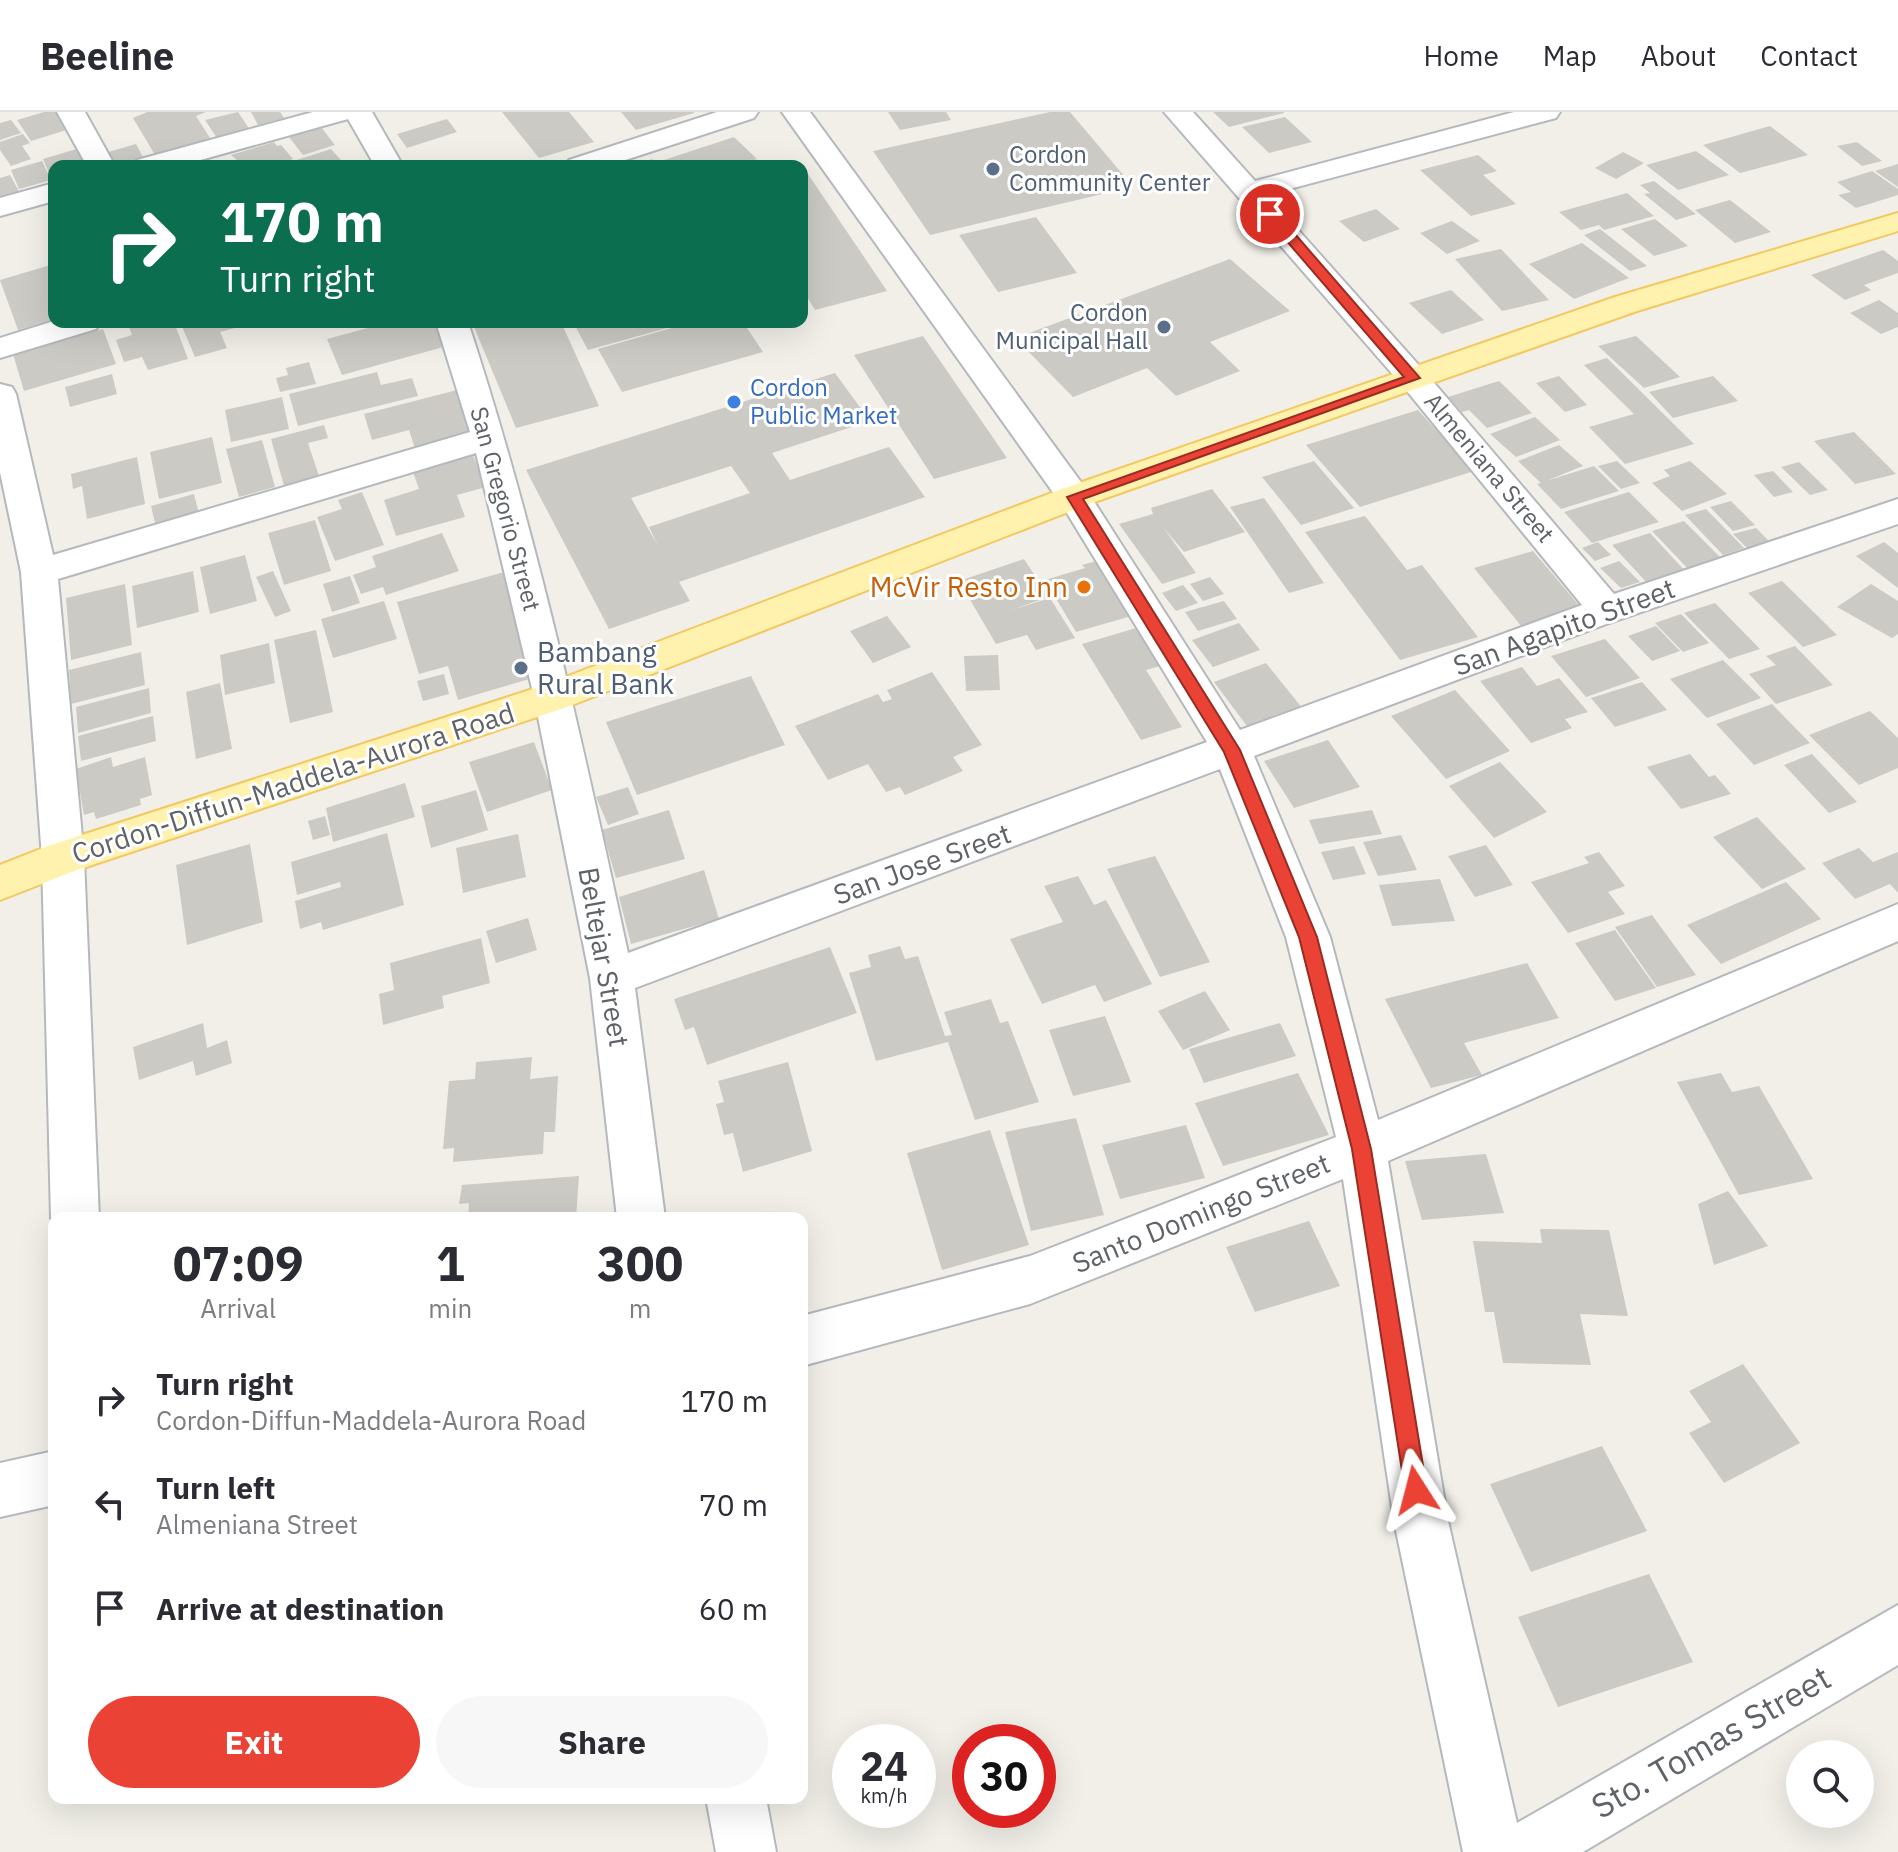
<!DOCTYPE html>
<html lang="en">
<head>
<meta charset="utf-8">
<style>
  :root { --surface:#fff; --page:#f7f7f7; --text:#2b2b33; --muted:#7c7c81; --line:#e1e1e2; --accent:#ea4335 }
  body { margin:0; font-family:"IBM Plex Sans",sans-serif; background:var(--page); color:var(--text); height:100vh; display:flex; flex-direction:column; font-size:30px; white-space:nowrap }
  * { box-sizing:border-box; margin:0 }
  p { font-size:26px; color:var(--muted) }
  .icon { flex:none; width:44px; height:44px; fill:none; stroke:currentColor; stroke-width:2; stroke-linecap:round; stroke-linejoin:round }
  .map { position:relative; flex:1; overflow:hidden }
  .side { position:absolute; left:48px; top:1100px; width:760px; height:592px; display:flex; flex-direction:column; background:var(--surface); border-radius:16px; box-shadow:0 8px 32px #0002 }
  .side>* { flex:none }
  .guide { position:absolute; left:48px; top:48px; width:760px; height:168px; border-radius:16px; box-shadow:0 8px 32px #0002; background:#0b6e4f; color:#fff; overflow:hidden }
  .fabs { position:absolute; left:1786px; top:1628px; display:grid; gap:16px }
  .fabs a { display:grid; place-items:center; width:88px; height:88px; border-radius:50%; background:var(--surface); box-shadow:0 8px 32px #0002; font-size:40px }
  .speed { position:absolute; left:832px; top:1612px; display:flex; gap:16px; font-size:40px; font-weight:700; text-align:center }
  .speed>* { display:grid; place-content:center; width:104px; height:104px; border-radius:50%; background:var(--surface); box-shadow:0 8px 32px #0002; line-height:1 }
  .speed small { font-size:20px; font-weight:400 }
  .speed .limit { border:12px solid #d22; background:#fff; color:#111 }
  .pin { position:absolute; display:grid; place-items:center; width:68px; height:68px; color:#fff; margin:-34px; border:4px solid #fff; border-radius:50%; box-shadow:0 2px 8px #0007 }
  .me { position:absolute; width:88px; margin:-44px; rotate:351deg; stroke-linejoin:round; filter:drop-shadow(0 0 6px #0008) }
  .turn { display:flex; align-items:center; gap:28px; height:168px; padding:0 40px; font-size:36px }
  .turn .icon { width:104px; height:104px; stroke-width:2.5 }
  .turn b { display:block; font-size:56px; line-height:68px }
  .eta { display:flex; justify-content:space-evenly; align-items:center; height:136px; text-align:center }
  .eta b { font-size:48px; font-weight:800; line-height:56px }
  .button { display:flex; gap:16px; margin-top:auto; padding:16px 40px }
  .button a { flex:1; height:92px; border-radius:48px; background:var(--accent); color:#fff; font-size:32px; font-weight:800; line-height:92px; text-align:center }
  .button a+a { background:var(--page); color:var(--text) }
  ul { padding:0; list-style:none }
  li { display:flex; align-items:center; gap:24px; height:104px; padding:0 40px }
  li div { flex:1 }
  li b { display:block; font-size:30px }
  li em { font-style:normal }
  header { display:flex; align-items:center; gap:48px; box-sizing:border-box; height:112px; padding:0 40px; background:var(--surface); border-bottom:2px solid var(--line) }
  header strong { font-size:38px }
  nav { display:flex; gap:44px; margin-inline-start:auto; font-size:28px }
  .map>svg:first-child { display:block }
  .building { fill:#cccac5; fill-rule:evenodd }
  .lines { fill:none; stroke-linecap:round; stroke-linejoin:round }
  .minor-casing { stroke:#b5b8bc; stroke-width:4 }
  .major-casing { stroke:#f2c960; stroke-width:4 }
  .minor { fill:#fff; fill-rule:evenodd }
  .major { fill:#fff2af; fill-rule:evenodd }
  .route { fill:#ea4335; stroke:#982c22; stroke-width:2 }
  .service-dot { fill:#5c6f8a; stroke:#fff; stroke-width:3 }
  .shop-dot { fill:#3f7fe0; stroke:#fff; stroke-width:3 }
  .food-dot { fill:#e8710a; stroke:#fff; stroke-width:3 }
  .labels { text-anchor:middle; stroke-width:6; stroke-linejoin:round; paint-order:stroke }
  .far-service-label { font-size:24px; fill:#4e5e75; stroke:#fff; text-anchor:start }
  .far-shop-label { font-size:24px; fill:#366cbe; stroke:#fff; text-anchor:start }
  .far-street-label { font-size:24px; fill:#5f6368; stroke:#fff }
  .food-label { font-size:28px; fill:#c56008; stroke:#fff; text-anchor:end }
  .street-label { font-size:28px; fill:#5f6368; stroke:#fff }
  .service-label { font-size:28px; fill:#4e5e75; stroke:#fff; text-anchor:start }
  .near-street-label { font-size:34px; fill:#5f6368; stroke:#fff }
</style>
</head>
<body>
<header>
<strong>Beeline</strong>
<nav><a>Home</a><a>Map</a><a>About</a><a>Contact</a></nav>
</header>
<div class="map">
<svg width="1898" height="1740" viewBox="0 0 1898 1740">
  <rect width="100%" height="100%" fill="#f1efe8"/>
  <!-- building -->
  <path class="building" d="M44,0h15l11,17 -39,12 -14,-21z
    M147,0h59l-10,4 18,28 -56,16 -25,-42z
    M238,0l14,21 -32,10 -15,-23z
    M251,0h29l4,6 -26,7z
    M502,0h67l25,30 -55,16z
    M621,0h73v1l-58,17z
    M888,0h58l5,8 -51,10z
    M1050,0h20l60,71 -18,5 3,3 -185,44 -57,-84z
    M1213,0h71v1l-55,14z
    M1285,5l27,25 -43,11 -27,-26z
    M447,7l10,13 -50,16 -10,-14z
    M11,8l10,13 -21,7v-17z
    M1770,14l38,29 -68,18 -37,-28z
    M321,15l14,18 -32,10 -14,-18z
    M23,22l7,9 -8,3 9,13 -20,7 -11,-16v-8z
    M734,25l23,22 -21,7h-103l19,-7 3,4z
    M274,30l3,4 4,-1 12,14 -22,7h-27l-13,-11z
    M1857,30l25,19 -20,5 -25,-20z
    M136,32l9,17 -33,5 -7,-13z
    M80,36l8,18h-34l-3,12 -8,-19z
    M331,37l10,11 -19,6 -38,-2z
    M1696,39l33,24 -51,15 -32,-25z
    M1623,40l21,11 -28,16 -21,-11z
    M1478,43l19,16 -14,4 33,29 -45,12 -51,-46z
    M42,49l9,19 -32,9 -8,-19z
    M1898,52v23l-23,-16z
    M1872,59l26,18v6l-42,13 -18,-13 13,-3 -14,-10z
    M808,62l79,117 -72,19 -13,-21v-113z
    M10,63l10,18 -20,6v-21z
    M1654,69l42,33 -20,6 -32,-26 6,-1 -10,-8z
    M1627,81l27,23 -50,14 -5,-5 -18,5 -22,-18z
    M1730,88l41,32 -36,11 -40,-33z
    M1376,97l24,20 -36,13 -25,-21z
    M1036,105l41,56 -79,19 -39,-57z
    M1655,107l33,27 -34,10 -33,-27z
    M1452,109l28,20 -33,13 -27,-21z
    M1600,117l47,37 -17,5 -46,-36z
    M1582,131l47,35 -55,21 -45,-35z
    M1501,137l48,51 -47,11 -47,-52z
    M1883,138l15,11v12l-34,12 7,5 -26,10 -34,-25z
    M1230,147l60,52 -80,31 30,29 -64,25 -29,-28 -74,29 -58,-59z
    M54,152v55l-36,11 -18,-50z
    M1451,178l33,30 -42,14 -33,-31z
    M1879,188l19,13v14l-17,7 -31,-21z
    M134,210h40l14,37 -40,11 -6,-13 -18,5 -8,-22 16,-5 -4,-11z
    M180,210h52l3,6 -15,4 7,16 -32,9z
    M390,210h45l12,24 -105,29 -15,-36z
    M472,210h89l38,84 -83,22z
    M573,210h112v1l-97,27z
    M693,210h50l20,30 -141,40 -24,-43z
    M103,217l13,35 -92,27 -11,-37z
    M923,224l84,122 -73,21 -80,-124z
    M1636,224l44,41 -36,11 -46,-42z
    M1607,246l87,86 -69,20 -36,-37 45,-13 -50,-49z
    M309,250l7,22 -36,8 -4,-14 12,-3 -2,-7z
    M377,260l4,13 31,-7 6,18 -120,30 -9,-32z
    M835,261l35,48 -98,32 18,27 99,-33 36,50 -246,85 11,19 -81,28 -83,-159zM731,354l19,27 -101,34 9,19 -27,-48z
    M112,262l5,20 -47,13 -5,-20z
    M1559,264l28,29 -22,7 -29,-29z
    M1713,264l25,25 -65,17 -24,-26z
    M1499,269l33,32 -45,15 -18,-18 -7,2 -14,-15z
    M457,278l19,49 -59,16 -8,-25 -37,10 -8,-26z
    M282,285l7,32 -58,13 -6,-32z
    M1418,298l56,61 -114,36 -54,-62z
    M1535,305l25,23 -44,17 -26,-23z
    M324,313l4,13 -20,5 11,33 -35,10 -13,-47z
    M1854,320l42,42 -41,10 -41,-43z
    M212,325l10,46 -63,16 -9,-47z
    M262,328l13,47 -36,10 -13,-48z
    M1559,333l24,21 -37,15 48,-15 25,25 -58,18 -24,-25 4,-1 -23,-22z
    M473,343l13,32 -29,8 8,22 -69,19 -12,-36 35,-11 -6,-17z
    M137,345l8,47 -58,15 -5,-33 -9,3 -2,-15z
    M1314,349l40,47 -53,17 -39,-48z
    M1617,349l23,22 -19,6 -23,-23z
    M1690,349l37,33 -45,17 -30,-28 18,-7 -6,-6z
    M1799,350l29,28 -18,5 -29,-28z
    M1773,359l20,21 -19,5 -20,-22z
    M1212,377l33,43 -61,20 -21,-25 33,46 -34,11 -43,-60 34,-10 -2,-6z
    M362,380l22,53 -49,16 -18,-44 25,-8 -4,-9z
    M1629,380l30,30 -67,21 -28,-31z
    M194,382l5,20 -43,13 -5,-21z
    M1264,386l60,85 -35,10 -59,-86z
    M1731,389l24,24 -22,6 -23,-24z
    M1706,397l38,39 -21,7 -38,-40z
    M1365,404l42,54 15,-5 56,72 -78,23 -95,-128z
    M315,408l16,51 -47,14 -16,-52z
    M1684,409l40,40 -33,11 -39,-41z
    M1756,416l16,16 -23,6 -16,-16z
    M442,421l17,38 -73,24 -3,-8 -22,7 -8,-19 23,-8 -4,-11z
    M1650,421l37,40 -38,12 -37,-40z
    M1598,430l13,13 -16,6 -13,-13z
    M1884,430l14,11v35l-42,-32z
    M1533,439l50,59 -61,17 -48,-59z
    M245,443l12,46 -47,13 -10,-47z
    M1024,447l25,38 -38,13 39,-12 25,40 -39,12 -9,-15 -31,9 -37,-63z
    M1100,448l35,55 -59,17 -31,-52 40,-12 -3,-3z
    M1619,449l21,21 -19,6 -21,-20z
    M193,459l6,41 -62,16 -5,-42z
    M273,459l18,40 -16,6 -19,-40z
    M508,459l38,103 -88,26 -10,-34 -29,8 -22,-72z
    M350,464l10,27 -28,9 -9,-28z
    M1210,465l14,17 -21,7 -13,-17z
    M1782,469l55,54 -34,12 -55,-54z
    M125,472l7,61 -61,15 -5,-62z
    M1871,472l27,17v33l-6,4 -55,-31z
    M1183,473l15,18 -22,8 -14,-18z
    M384,489l13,38 -64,19 -12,-39z
    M1224,489l13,18 -39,12 -13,-19z
    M1715,491l45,46 -31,10 -45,-46z
    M1681,502l28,29 -26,9 -28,-29z
    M887,504l24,31 -38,16 -23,-32z
    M1239,511l21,27 -47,17 -21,-27z
    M1143,514l24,38 -21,6 36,57 -41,13 -59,-96z
    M1656,514l24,25 -28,10 -24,-25z
    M316,518l17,82 -43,11 -16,-83z
    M1605,527l35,39 -54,19 -35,-41z
    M269,531l6,40 -50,12 -5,-40z
    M1795,534l38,39 -57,19 -27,-30 27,-9 -10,-9z
    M141,540l4,33 -74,19 -2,-34z
    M998,543l2,35 -34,1 -2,-35z
    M1723,548l38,38 -54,20 -37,-39z
    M1266,551l37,46 -53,21 -36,-48z
    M1522,555l15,19 22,-8 29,34 -23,7 7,9 -41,15 -51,-62z
    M932,560l50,73 -29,12 10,14 -58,24 -5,-8 -14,5 -18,-28 -40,16 -33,-54 83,-32 5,8 9,-3 -5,-9z
    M444,562l5,20 -26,7 -6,-20z
    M751,564l34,69 -148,50 -31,-73z
    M1642,570l25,28 -52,17 -24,-29z
    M220,571l12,66 -36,10 -10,-67z
    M149,576l2,25 -73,20 -2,-26z
    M1455,578l55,61 -64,28 -55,-63z
    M1772,592l38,39 -56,22 -38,-41z
    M1870,599l28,27v30l-39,17 -50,-50z
    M153,604l3,25 -75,20 -3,-25z
    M1328,628l32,47 -66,21 -30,-47z
    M534,630l18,48 -65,22 -18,-50z
    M1690,642l19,23 6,-2 16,19 -50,15 -34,-42z
    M1812,642l45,48 -28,11 -45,-48z
    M111,645l2,10 32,-10 7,38 -12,4 1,6 -45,14 -2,-7 -10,3 -8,-46z
    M1500,650l47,50 -53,26 -45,-52z
    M405,671l10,34 -82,25 -7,-34z
    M628,675l11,27 -31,11 -12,-28z
    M476,678l12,40 -57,18 -10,-42z
    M669,698l16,49 -69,19 -14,-48z
    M1372,698l10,24 -63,10 -10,-24z
    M325,704l5,19 -17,5 -5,-19z
    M1757,705l49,52 -44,20 -49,-52z
    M387,721l17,72 -81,25 -2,-8 -21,7 -5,-28 46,-14 -1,-5 -43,13 -6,-33z
    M518,722l8,43 -63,16 -7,-45z
    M1401,723l16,35 -39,6 -15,-34z
    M250,732l13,78 -76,23 -11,-80z
    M1486,733l27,40 -38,12 -27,-41z
    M1354,734l12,28 -33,6 -12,-28z
    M1859,736l14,14 25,-10v41l-8,-9 -35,15 -33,-36z
    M1599,740l26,34 -17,6 17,22 -57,19 -37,-51 58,-19 -5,-6z
    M1155,744l55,106 -50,15 -53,-108z
    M704,758l15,49 -88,25 -12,-47z
    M1078,764l16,29 12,-5 46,84 -48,18 -9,-17 -53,19 -32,-65 53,-17 -19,-36z
    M1440,767l15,42 -63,5 -13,-41z
    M1786,770l35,37 -100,45 -34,-39z
    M1652,803l44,60 -39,12 -42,-60z
    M528,806l9,32 -41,13 -10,-32z
    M1615,818l41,58 -41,13 -40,-58z
    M481,826l9,45 -48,13 2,12 -61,17 -4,-31 15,-4 -4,-27z
    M900,834l5,13 13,-3 27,80 7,-1 -8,-23 47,-13 9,24 8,-2 31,81 -64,18 -27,-78 -72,19 -27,-88 22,-6 -3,-12z
    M830,835l27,66 -150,52 -13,-38 -9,3 -11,-31z
    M1527,851l32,55 -95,25 18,32 -51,13 -46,-89z
    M1205,879l25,39 -47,20 -25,-39z
    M1105,904l26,66 -58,14 -24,-66z
    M203,911l4,25 20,-8 5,23 -36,13 -3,-15 -54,19 -6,-33z
    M1280,911l16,33 -92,27 -15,-34z
    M532,945l-2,22 28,-3 -3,56h-11l-1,22 -90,8 1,-14 -11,1 6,-68 26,-2 1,-17z
    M788,950l24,89 -69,21 -10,-39 -9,2 -8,-31 8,-2 -6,-21z
    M1298,961l31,62 -106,31 -28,-63z
    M1721,961l11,19 27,-6 54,93 -74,16 -62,-113z
    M1076,1006l28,97 -73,16 -26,-99z
    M1186,1013l19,53 -85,21 -18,-54z
    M990,1018l39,115 -87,25 -35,-117z
    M1486,1042l18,59 -82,7 -17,-59z
    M579,1064l-3,42h-108l1,-15 -10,1 3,-19z
    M1728,1079l40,55 -54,19 -16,-61z
    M1309,1109l31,65 -85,26 -29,-65z
    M1540,1117l69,1 19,86 -48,-2 11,51 -88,-2 -9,-51h-9l-12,-71 69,2z
    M1743,1252l57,79 -76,40 -35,-50 22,-11 -22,-31z
    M1602,1334l45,85 -116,41 -41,-88z
    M1649,1462l44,88 -135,45 -40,-90z"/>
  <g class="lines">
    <!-- minor casing -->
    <g class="minor-casing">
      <path id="minor" d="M57,0h28l30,54h-28z
        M313,0h59l31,54h-28l-27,-47 -169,47h-46l4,-6z
        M717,0h41l-4,6 -147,48h-42l4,-6z
        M782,0h28l276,377 154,241 342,-125 -180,-220 -238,-273h29l62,69 259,-69h46l-4,6 -289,77 157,176 190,223 284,-95v25l-289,99 -355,133 76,181 48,183 520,-216v37l-510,220 60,360 69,302 381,-218v60l-315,187h-120l-69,-331 -51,-342 -313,125 -228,62v-50l228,-60 306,-119 -50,-200 -66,-168 -585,219 30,230h-48l-27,-240 -56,-281 -58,-244 -418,126 26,279 15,360h-45v7l-3,-7 -9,-360 -21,-286 -21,-100v-88l12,3 4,7 37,161 417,-123 -34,-110h32c68,207 114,419 160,631l579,-211 -145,-237z
        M54,71v18l-54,15v-18z
        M54,209l47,1 -5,7 -96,29v-20z
        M54,1339v54l-54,12v-54z
        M706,1686h60l10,54h-60z"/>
    </g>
    <!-- major casing -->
    <g class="major-casing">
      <path id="major" d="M1898,101v18l-261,80 -551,194 -519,202 -490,163 -77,30v-35l48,-19 491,-159 523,-198 553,-192z"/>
    </g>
    <!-- minor -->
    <use href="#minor" class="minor"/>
    <!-- major -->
    <use href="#major" class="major"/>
  </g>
  <!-- route -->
  <path class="route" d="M1266,99h9l145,167 -337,121 157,251 77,187 54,212 56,341 -3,8 -8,3 -8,-3 -3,-8 -53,-341 -53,-212 -75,-185 -157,-255 337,-120 -138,-160z"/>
  <!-- markers -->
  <g class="service-dot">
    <circle cx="993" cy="57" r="8"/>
    <circle cx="1164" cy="215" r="8"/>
    <circle cx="521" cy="556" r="8"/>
  </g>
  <circle class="shop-dot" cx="734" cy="290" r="8"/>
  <circle class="food-dot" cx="1084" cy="475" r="8"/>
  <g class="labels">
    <!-- far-service labels -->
    <g class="far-service-label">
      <text x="1009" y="51">Cordon<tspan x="1009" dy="28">Community Center</tspan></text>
      <text x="1148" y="209" text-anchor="end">Cordon<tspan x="1148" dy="28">Municipal Hall</tspan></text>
    </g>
    <!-- far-shop labels -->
    <g class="far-shop-label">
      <text x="750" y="284">Cordon<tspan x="750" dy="28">Public Market</tspan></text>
    </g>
    <!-- far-street labels -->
    <g class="far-street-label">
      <text transform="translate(1489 356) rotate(50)" y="8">Almeniana Street</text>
      <text transform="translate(505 397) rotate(75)" y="8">San Gregorio Street</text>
    </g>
    <!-- food labels -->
    <g class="food-label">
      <text x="1068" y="485">McVir Resto Inn</text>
    </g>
    <!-- street labels -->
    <g class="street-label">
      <text transform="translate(1564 515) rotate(-20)" y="10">San Agapito Street</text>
      <text transform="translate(293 671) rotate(-18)" y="10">Cordon-Diffun-Maddela-Aurora Road</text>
      <text transform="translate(922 752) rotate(-20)" y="10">San Jose Sreet</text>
      <text transform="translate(604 845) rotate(80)" y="10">Beltejar Street</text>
      <text transform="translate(1201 1101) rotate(-22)" y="10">Santo Domingo Street</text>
    </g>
    <!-- service labels -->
    <g class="service-label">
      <text x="537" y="550">Bambang<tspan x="537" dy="32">Rural Bank</tspan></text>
    </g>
    <!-- near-street labels -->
    <g class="near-street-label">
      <text transform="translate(1711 1630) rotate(-30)" y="12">Sto. Tomas Street</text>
    </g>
  </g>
</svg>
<div class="fabs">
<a><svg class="icon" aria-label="search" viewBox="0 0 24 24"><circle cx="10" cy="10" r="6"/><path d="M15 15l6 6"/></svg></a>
</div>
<div class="speed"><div>24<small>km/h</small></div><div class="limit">30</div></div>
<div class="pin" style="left:1270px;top:102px;background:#d93025"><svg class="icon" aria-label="arrive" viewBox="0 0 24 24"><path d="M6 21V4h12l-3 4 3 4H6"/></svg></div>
<svg class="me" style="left:1416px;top:1378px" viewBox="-20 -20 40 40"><path d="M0-17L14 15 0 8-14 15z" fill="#ea4335" stroke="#fff" stroke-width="4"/></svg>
<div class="guide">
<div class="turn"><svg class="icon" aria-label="right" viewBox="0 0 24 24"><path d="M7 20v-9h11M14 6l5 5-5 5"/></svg><div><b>170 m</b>Turn right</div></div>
</div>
<section class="side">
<div class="eta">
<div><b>07:09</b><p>Arrival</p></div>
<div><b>1</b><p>min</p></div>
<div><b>300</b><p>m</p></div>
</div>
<ul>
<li><svg class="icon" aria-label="right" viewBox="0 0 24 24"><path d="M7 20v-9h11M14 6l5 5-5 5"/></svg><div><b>Turn right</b><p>Cordon-Diffun-Maddela-Aurora Road</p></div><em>170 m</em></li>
<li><svg class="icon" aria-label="left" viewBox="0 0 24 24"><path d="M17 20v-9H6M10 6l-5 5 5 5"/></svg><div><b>Turn left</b><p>Almeniana Street</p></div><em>70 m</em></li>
<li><svg class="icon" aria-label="arrive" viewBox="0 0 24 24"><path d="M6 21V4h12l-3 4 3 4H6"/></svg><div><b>Arrive at destination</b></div><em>60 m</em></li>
</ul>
<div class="button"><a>Exit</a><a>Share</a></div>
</section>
</div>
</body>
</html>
